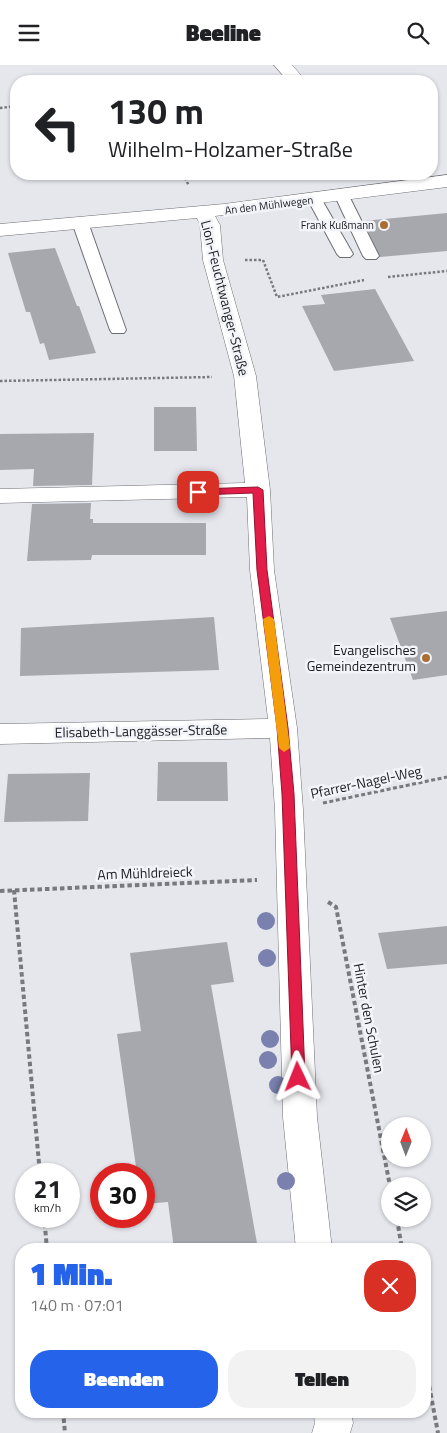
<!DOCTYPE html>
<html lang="de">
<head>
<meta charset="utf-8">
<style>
  :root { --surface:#fff; --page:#f2f2f2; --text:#202124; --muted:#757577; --accent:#2563eb }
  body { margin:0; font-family:"Titillium Web",sans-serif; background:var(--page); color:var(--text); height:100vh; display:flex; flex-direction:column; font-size:19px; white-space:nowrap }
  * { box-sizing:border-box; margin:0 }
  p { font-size:16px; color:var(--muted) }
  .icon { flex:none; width:28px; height:28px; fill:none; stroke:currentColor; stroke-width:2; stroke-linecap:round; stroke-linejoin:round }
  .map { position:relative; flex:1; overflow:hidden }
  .sheet { position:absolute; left:15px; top:1178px; width:416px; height:175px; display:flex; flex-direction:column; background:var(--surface); border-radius:20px; box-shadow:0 1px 4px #0004 }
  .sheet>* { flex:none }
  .banner { position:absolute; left:10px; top:10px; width:428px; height:105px; border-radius:20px; box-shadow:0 1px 4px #0004; background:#fff; color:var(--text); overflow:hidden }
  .needle { width:32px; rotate:1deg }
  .fabs { position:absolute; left:381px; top:1052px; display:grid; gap:10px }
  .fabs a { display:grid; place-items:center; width:50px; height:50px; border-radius:50%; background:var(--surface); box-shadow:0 1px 4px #0004; font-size:25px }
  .speed { position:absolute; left:15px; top:1098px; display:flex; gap:10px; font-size:25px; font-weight:700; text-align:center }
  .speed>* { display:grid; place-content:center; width:65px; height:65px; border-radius:50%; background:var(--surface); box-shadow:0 1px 4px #0004; line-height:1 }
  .speed small { font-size:12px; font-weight:400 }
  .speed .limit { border:8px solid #d22; background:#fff; color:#111 }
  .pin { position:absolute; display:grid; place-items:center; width:42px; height:42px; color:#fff; margin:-21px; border-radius:10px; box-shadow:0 2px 8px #0006 }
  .me { position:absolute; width:55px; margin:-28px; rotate:358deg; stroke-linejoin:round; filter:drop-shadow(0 0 4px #0008) }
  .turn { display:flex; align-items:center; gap:18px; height:105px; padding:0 15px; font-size:22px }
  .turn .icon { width:65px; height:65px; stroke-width:2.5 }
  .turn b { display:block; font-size:35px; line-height:42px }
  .round { display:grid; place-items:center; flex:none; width:52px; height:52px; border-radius:20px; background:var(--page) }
  .summary { display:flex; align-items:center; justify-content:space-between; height:85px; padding:0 15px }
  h1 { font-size:30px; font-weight:800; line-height:38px; color:var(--accent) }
  .action { display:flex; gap:10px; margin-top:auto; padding:10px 15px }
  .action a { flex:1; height:58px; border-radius:20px; background:var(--accent); color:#fff; font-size:20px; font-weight:800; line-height:58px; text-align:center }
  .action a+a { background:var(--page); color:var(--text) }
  header { display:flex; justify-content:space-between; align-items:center; height:65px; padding:0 15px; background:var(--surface); font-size:22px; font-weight:800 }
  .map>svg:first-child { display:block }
  .building { fill:#a6a8ae }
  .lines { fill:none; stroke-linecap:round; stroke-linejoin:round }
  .service-casing { stroke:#6e6f74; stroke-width:2 }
  .minor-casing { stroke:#6e6f74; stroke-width:1 }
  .path-far2 { stroke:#78797d; stroke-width:2.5; stroke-dasharray:2.5 2; stroke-linecap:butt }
  .path-far1 { stroke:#78797d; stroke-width:3; stroke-dasharray:4 2.5; stroke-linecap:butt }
  .path { stroke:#78797d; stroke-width:4; stroke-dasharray:4.5 3; stroke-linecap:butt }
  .service { fill:#fff; fill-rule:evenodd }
  .minor { fill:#fff; fill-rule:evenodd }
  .tree { fill:#7b81af }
  .route { fill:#e11d48; stroke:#92132f }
  .slow { fill:#f59e0b }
  .poi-dot { fill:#ab6e32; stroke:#f2f4fa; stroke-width:2 }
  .labels { text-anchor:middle; stroke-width:5; stroke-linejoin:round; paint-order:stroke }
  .far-street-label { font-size:11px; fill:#1b1c1e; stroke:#f2f4fa }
  .far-poi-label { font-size:11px; fill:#1b1c1e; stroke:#f2f4fa; text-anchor:end }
  .street-label { font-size:14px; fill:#1b1c1e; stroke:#f2f4fa }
  .poi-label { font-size:14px; fill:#1b1c1e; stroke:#f2f4fa; text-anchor:end }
</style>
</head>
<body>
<header><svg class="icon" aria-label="menu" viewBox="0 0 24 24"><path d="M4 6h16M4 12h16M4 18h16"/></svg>Beeline<svg class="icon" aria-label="search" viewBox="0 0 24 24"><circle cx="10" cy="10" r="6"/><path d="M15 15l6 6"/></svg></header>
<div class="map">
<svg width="447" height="1368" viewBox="0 0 447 1368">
  <rect width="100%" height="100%" fill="#e5e7ed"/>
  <!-- building -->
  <path class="building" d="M447,148v38l-67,6 -17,-36z
    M55,183l22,58h2l17,47 -47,7 -5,-17 -4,1 -10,-32h-4l-18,-59z
    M375,224l39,72 -80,10 -32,-65 23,-2 -4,-9z
    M154,342h42l1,44h-43z
    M94,368l-2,52 -59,1 1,-17 -34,1v-36z
    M91,438l-1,16h3v4h113v32h-114l-1,5 -64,1 5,-57z
    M447,546v64l-34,5 -23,-62z
    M214,552l5,53 -199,6 1,-48z
    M158,697h69l1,39h-71z
    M90,708l-2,48 -84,1 4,-48z
    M447,861v38l-60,5 -9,-36z
    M227,877l7,40 -23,3 47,264h-84l-6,-47 -24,2v-30h-7l-20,-140 24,-3 -11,-78z"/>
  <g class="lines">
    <!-- service casing -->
    <g class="service-casing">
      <path id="service" d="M342,127l5,1 2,3 30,60 -3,3h-10l-3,-3 -28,-60 2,-3z
        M315,131l5,1 2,3 31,54 -3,3h-10l-3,-3 -29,-54 2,-3z
        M81,155l5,2 3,3 37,105 -2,3h-12l-2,-3 -37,-105 3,-3z"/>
    </g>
    <!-- minor casing -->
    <g class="minor-casing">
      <path id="minor" d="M274,0h18l14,16h-18z
        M447,110v12l-232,29 5,9 3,35 33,116 14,114 4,80 23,158 6,82 14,307 15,132h-36l-13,-132 -8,-307 -5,-72 -270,6v-20l268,-5 -18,-149 -3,-73 -247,6v-14l245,-6 -11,-107 -31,-116 -3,-35 -3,-7 -197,18v-12l224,-20z
        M313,1346h38l2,12 -3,10h-38l3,-10z"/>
    </g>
    <!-- path-far2 -->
    <path class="path-far2" d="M0,43l16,-2
      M183,109l6,12
      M245,195h18l14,37 87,-17
      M388,212l59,-6
      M0,316l212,-4"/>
    <!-- path-far1 -->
    <path class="path-far1" d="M323,738l124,-26"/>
    <!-- path -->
    <path class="path" d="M14,825l26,284
      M0,826l257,-11
      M328,837l8,5 54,279
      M44,1151l3,33
      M397,1154l5,30
      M425,1299l13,69
      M63,1346l2,22"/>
    <!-- service -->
    <use href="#service" class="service"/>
    <!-- minor -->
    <use href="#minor" class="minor"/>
  </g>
  <!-- trees -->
  <g class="tree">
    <circle cx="266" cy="856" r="9"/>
    <circle cx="267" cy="893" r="9"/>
    <circle cx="270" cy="974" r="9"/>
    <circle cx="268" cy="995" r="9"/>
    <circle cx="278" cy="1020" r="9"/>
    <circle cx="286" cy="1116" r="9"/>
  </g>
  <!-- route -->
  <path class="route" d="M258,422l5,3 4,80 21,158 6,66 11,283 -2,4 -5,1 -5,-1 -1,-4 -10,-283 -5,-66 -20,-158 -4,-77 -55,2 -4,-3 4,-3z"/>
  <!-- slow -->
  <path class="slow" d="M269,551l5,3 16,129 -6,4 -5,-4 -16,-129z"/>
  <!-- markers -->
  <g class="poi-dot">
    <circle cx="384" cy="160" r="5"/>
    <circle cx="426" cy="593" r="5"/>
  </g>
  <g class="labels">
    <!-- far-street labels -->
    <g class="far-street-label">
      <text transform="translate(269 140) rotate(-7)" y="4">An den Mühlwegen</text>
    </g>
    <!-- far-poi labels -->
    <g class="far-poi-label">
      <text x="374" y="164">Frank Kußmann</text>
    </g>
    <!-- street labels -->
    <g class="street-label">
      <text transform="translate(225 233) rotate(76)" y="5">Lion-Feuchtwanger-Straße</text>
      <text transform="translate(141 666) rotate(-1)" y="5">Elisabeth-Langgässer-Straße</text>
      <text transform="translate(366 717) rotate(-12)" y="5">Pfarrer-Nagel-Weg</text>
      <text transform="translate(145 808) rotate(-2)" y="5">Am Mühldreieck</text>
      <text transform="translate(369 953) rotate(79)" y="5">Hinter den Schulen</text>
    </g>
    <!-- poi labels -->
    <g class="poi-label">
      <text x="416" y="590">Evangelisches<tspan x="416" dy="16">Gemeindezentrum</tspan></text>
    </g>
  </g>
</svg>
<div class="fabs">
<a><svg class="needle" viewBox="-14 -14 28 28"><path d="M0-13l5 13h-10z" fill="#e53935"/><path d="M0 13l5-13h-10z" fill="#757577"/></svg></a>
<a><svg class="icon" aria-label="layers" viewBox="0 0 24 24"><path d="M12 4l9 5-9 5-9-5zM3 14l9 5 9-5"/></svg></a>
</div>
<div class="speed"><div>21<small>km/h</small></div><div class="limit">30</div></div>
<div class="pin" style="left:198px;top:427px;background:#d93025"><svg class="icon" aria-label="arrive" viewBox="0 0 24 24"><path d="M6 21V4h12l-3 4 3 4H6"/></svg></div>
<svg class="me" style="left:298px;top:1012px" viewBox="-20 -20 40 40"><path d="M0-17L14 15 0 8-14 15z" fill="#e11d48" stroke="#fff" stroke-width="4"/></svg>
<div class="banner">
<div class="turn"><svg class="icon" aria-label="left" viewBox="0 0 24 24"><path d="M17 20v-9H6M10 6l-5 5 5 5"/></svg><div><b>130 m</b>Wilhelm-Holzamer-Straße</div></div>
</div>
<section class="sheet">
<div class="summary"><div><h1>1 Min.</h1><p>140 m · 07:01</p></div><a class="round" style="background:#d93025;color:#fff"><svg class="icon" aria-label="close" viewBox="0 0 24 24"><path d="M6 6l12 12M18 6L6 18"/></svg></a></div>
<div class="action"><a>Beenden</a><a>Teilen</a></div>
</section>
</div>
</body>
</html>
